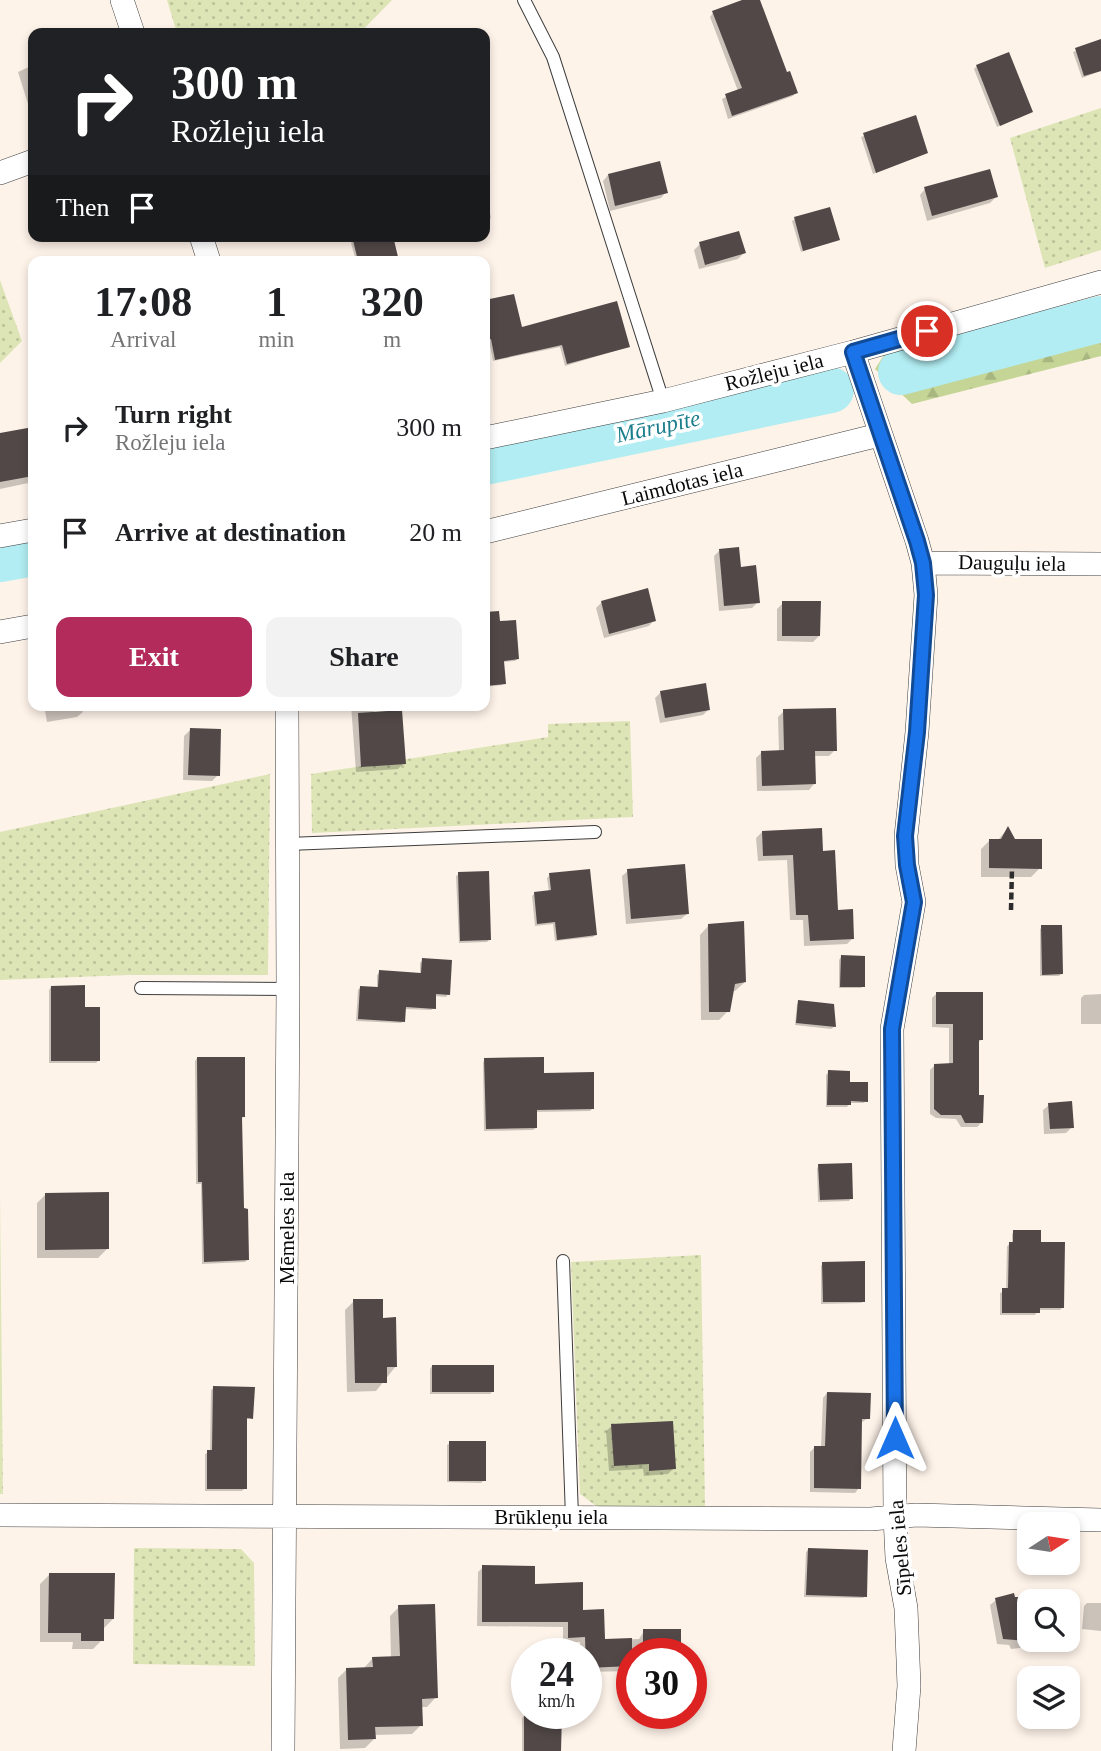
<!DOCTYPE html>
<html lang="en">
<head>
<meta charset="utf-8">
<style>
  :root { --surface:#fff; --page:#f2f2f2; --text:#202124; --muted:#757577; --accent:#b22b5a }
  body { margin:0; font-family:"Times New Roman",serif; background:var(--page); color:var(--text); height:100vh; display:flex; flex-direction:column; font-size:26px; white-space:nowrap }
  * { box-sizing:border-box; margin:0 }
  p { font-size:23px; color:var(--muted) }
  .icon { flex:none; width:38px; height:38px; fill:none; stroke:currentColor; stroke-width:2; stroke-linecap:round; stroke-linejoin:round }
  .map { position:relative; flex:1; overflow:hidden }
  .panel { position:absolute; left:28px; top:256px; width:462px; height:455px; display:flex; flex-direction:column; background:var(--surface); border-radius:14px; box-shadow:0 4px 10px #0003 }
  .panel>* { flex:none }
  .hud { position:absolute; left:28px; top:28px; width:462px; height:214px; border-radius:14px; box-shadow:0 4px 10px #0003; background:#202124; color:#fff; overflow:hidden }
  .needle { width:46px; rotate:78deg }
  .tools { position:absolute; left:1017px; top:1512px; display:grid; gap:14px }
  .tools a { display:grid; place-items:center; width:63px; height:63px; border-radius:14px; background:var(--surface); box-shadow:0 4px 10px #0003; font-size:35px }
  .speed { position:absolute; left:511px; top:1638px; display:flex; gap:14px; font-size:35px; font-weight:700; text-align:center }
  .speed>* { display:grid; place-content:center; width:91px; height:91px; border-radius:50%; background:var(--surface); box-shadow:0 4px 10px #0003; line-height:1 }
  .speed small { font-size:18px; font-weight:400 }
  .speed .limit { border:10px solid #d22; background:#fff; color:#111 }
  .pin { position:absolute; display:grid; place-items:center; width:60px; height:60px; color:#fff; margin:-30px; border:4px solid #fff; border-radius:50%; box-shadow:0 2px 7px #0007 }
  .me { position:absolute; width:77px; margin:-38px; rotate:0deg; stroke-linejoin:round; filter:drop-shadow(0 0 5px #0008) }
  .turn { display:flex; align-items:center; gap:24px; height:147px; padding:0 28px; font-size:32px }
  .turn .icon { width:91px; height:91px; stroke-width:2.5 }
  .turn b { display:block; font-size:49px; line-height:60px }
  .then { display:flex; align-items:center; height:66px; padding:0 28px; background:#0003; gap:14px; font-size:26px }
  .eta { display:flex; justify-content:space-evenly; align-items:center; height:119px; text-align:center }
  .eta b { font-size:42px; font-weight:700; line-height:49px }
  .button { display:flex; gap:14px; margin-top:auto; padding:14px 28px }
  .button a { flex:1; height:80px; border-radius:14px; background:var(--accent); color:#fff; font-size:28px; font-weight:700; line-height:80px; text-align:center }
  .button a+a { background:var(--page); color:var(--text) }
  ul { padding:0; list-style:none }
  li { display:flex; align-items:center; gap:21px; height:105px; padding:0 28px }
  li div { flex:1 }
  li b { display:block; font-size:26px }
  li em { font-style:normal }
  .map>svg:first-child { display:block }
  .grass { fill:url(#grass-dots) }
  .forest { fill:url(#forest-firs) }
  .shadow { fill:#0003 }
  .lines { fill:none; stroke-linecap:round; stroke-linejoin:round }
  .river { stroke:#b1edf2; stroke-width:46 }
  .building { fill:#524848 }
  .service-casing { stroke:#3d3d3d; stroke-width:14 }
  .minor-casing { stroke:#3d3d3d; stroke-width:24 }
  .path { stroke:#2c2c2c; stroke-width:4.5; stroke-dasharray:7 3.5; stroke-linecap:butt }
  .service { stroke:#fff; stroke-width:12 }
  .minor { stroke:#fff; stroke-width:23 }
  .route-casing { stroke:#114b97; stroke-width:18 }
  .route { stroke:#1a73e8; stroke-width:12 }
  .labels { text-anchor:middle; stroke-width:7; stroke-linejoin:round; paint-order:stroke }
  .street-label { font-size:21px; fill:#0a0a0a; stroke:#fff }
  .water-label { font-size:23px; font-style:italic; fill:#1b7e8d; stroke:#fff }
</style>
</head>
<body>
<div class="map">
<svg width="1101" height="1751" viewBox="0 0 1101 1751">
  <defs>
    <pattern id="grass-dots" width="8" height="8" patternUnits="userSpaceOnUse" patternTransform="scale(1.75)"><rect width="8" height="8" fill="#dde5b6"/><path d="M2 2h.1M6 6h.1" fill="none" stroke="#bcc39b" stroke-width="1.8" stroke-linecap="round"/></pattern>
    <pattern id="forest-firs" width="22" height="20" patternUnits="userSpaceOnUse" patternTransform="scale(1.75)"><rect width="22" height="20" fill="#c5d596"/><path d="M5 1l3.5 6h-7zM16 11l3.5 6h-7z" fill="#a8b680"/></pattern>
  </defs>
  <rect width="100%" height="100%" fill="#fef3e9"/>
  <!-- grass -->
  <path class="grass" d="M167,0h225l-32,33h-183z
    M1101,108v142l-56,18 -35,-130z
    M0,280l22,61 -22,22z
    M630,721l3,96 -321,16 -1,-59 237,-37v-13z
    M270,774l-2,201h-140l-128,5v-148z
    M0,1192l3,302h-3z
    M701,1255l4,251 -106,2 -19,-14 -9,-232z
    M134,1548l107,1 13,14 1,103 -122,-2z"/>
  <!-- forest -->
  <path class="forest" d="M1101,300v56l-189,48 -37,-35 9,-14z"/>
  <!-- shadow -->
  <path class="shadow" d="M747,0h11l28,74 10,18 -3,4 -65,23 -6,-20 16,-8 -28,-74 3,-4z
    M74,29l1,4h-16z
    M1101,41v30l-19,7 -9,-26z
    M33,65v41l-4,1 -11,-35z
    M977,66l54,46 -34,15 -23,-58z
    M914,118l12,35 -53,21 -12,-37z
    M608,175l58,17 -5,6 -51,13 -7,-30z
    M485,189l6,29 -6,3z
    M925,189l71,8 -6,6 -63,18 -7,-26z
    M795,219l43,21 -37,12 -9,-31z
    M353,240l45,21h-42l-5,-18z
    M700,244l44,9 -6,6 -39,10 -5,-19z
    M513,296l7,33 108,18 -63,19 -5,-19 -67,14 -4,-20h-4v-39z
    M33,429v53l-33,7v-54z
    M719,551l20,18 19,33 -6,6 -33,3 -5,-55z
    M602,602l52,18 -5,6 -45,12 -8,-30z
    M783,603l36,33 -6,6 -36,-1v-32z
    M514,621l4,37 -3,3 -13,1 2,21 -2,2 -17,2v-63z
    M661,692l48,17 -6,6 -43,8 -5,-25z
    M44,705h37l2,7 -6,5 -30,5z
    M351,705h22l1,8 30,50 -6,6 -42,3z
    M784,711l51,39 -6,6h-15v28l-5,6 -52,1 -1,-33 6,-6h17l-1,-35z
    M190,730l28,45 -6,6 -29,-1 1,-44z
    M1008,828l6,13 26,27 -9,9h-50v-28l9,-9h8z
    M762,832l59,21 16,59 16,26 -6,6 -43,2 -1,-26h-13l-3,-60 -29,1 -2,-23z
    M628,871l59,43 -6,5 -55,5 -4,-48z
    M459,874l30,66 -2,2 -28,1 -3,-67z
    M550,875l45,60 -2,2 -38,4 -2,-17 -18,2 -3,-30 3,-3 14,-1 -2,-14z
    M709,925l36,57 -10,9h-3l-4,20 -9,9h-18l-1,-85z
    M1042,927l19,47 -2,2h-19v-47z
    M841,957l22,29 -2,2h-22v-28z
    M423,960l25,34 -2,3 -11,-1 -1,12 -3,2 -27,-1v12l-3,2 -45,-2 2,-31 2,-2 17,1v-14l3,-3 40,3v-12z
    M51,987l32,22 16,51 -3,3h-47v-73z
    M937,993l45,46 -5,5v53l5,25 -5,5h-16l-5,-8 -20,-1 -6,-4v-44l5,-5h14v-37l-17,-1v-29z
    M1101,994v30h-20v-26l3,-3z
    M799,1002l35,25 -3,2 -36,-4 2,-21z
    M197,1058l46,59 -2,3 2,90 4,50 -2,2 -43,2 -1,-80h-5l-1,-123z
    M485,1060l58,15 50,33 -3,3 -55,1 1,16 -3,2 -49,1 -1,-69z
    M829,1072l19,12 18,17 -2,2h-14l-3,4h-21v-32z
    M1049,1105l23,22 -6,6 -22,1 -1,-24z
    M819,1166l32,32 -2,3 -31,1 -1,-34z
    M46,1194l61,55 -9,9h-61v-55z
    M1014,1231l25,13 24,63 -3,3h-22l-3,5h-35v-22l6,-3 1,-44 5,-3v-9z
    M823,1263l41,38 -3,2 -40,1v-38z
    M354,1301l27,18 15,47 -20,25 -29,1 -2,-82z
    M432,1366l61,25 -3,3h-60v-25z
    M214,1388l37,30 -6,2v68l-3,3h-37v-37l5,-2 1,-62z
    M827,1393l41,25 -7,5 -2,65 -4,5 -45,-1v-40l5,-5 6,1 2,-50z
    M612,1426l62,42 -6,6 -24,2 -1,-7 -34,2 -3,-40z
    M450,1443l34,37 -3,3 -34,-1v-37z
    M808,1550l57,46 -2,2 -59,-1 2,-45z
    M483,1567l50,18 49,27 21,28 36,-1 5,-8 35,23h-47l-1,17 -45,1v-18h-5l-1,-12h-17v-15l-86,-1 1,-54z
    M49,1575l64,44 -9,9 -2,12 -9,9h-21l1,-7h-33v-58z
    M1032,1599l-3,2v39l4,1 -6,6 -16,2 -2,-4 -12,-1 -7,-39 6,-5z
    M1087,1603h14v28l-19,-2 2,-23z
    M399,1607l37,90 -9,10h-6v18l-9,9 -38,1v4l-9,9 -25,1 -2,-71 9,-9 17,-1 9,-10h18l-1,-42z
    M524,1716l36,35h-38v-33z"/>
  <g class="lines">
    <!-- river -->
    <path class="river" d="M901,372l200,-53
      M485,462l346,-72
      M0,559l33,-6"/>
  </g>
  <!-- building -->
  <path class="building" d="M742,0h18l27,72 3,-1 8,22 -66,23 -7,-22 17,-6 -30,-77z
    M1101,39v32l-17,5 -9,-28z
    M1009,52l24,60 -33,14 -24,-61z
    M916,115l12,38 -52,20 -13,-40z
    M660,161l8,32 -53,13 -7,-32z
    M990,169l8,28 -66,19 -8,-29z
    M830,207l10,33 -37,11 -9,-34z
    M739,231l7,22 -41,12 -6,-23z
    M352,236h41l6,25h-41z
    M514,294l8,33 95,-26 13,46 -63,17 -5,-19 -67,15 -4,-21 -6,2v-41z
    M33,427v49l-33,6v-49z
    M739,547l2,20 15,-2 4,38 -36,3 -5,-57z
    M648,588l8,33 -47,13 -8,-33z
    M782,601h39l-1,35h-38z
    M499,611l1,10 16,-1 3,39 -15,2 2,23 -21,2v-74z
    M706,683l4,27 -45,8 -5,-27z
    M836,708l1,43h-22l1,33 -54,2 -1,-35 23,-1 -1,-41z
    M402,710l4,54 -45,3 -3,-54z
    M190,728l31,1 -1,47 -32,-1z
    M1008,826l7,13h27v30l-53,-1v-29h12z
    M822,828l1,23 12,-1 3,60 15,-1 1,30 -44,2 -2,-26h-12l-3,-60 -30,1 -1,-25z
    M685,864l4,50 -58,5 -4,-50z
    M590,869l7,66 -40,5 -2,-18 -18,2 -3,-32 17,-2 -2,-17z
    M489,871l2,69 -31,1 -2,-69z
    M744,921l2,61 -11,2 -5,28h-21l-1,-88z
    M1041,925h21l1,49 -21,1z
    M841,955l24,1v31h-25z
    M422,958l30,2 -2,35 -14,-1v15l-30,-2 -1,15 -47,-3 2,-33 18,1 1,-17 42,3z
    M85,985v22h15v54h-49v-75z
    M936,992h47v48h-4v55h5l-1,28h-18l-4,-8h-20l-7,-6v-45l19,-1v-39h-17z
    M798,1000l36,4 2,23 -40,-4z
    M197,1057h48v60h-3l2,91 4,1 1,51 -45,2 -2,-80h-4z
    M544,1057v16l50,-1v37l-57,1v18l-51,1 -2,-71z
    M828,1070l22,1v11h18v20l-17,-1v4h-24z
    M1072,1101l2,27 -24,1 -2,-26z
    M852,1163l1,36 -33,1 -2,-36z
    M109,1192v57l-64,1v-57z
    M1013,1230h28v12h24l-1,66h-24v5h-38v-25h6l1,-46h4z
    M865,1261v41h-42l-1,-40z
    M353,1299h30v19l13,-1 1,50h-10v16h-32z
    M432,1365h62v27h-62z
    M213,1386l42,1 -2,32 -6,-1v71h-40v-39h5z
    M827,1392l44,1 -1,26h-8l-1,70 -47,-1v-42h11z
    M673,1421l3,48 -27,2v-7l-35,2 -3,-42z
    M449,1441h37v40h-37z
    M808,1548l60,2 -1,47 -61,-2z
    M482,1565l53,1v18l48,-2v28l21,-1 1,30 27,-1v28l-46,2 -1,-31 -17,1v-16h-86z
    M49,1573h66l-1,46h-10v22h-23v-8h-33z
    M1014,1593l1,4h14v44l-26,-2 -8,-41z
    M435,1604l3,94 -16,1 1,27 -48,1 1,12 -28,1 -2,-72 27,-1 -1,-10 28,-1 -2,-51z
    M643,1629h38v25h-38z
    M524,1714h38l-1,37h-37z"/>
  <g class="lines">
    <!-- service casing -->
    <g class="service-casing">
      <path id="service" d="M524,0l29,57 110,344
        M288,844l307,-12
        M141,988l147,1
        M563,1261l9,256"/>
    </g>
    <!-- minor casing -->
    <g class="minor-casing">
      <path id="minor" d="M122,0l11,33
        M0,173l33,-12
        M201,236l8,25
        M853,352l64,189 6,22 3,32 -9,137 -11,104 1,29 7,37 -22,127 3,488 2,41 9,50 3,78 -5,65
        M485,438l178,-37 190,-49 248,-70
        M485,532l394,-97
        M0,536l33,-6
        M923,563l178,1
        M0,632l33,-6
        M0,1515l871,4 45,-4 185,5
        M283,1751l5,-762 -1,-284"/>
    </g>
    <!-- path -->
    <path class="path" d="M1011,910l1,-42"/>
    <!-- service -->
    <use href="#service" class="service"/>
    <!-- minor -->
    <use href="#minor" class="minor"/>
  </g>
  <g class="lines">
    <!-- route casing -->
    <g class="route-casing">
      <path id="route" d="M895,1438l-3,-409 22,-127 -7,-37 -2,-29 12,-104 9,-137 -3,-32 -6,-22 -64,-189 74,-21"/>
    </g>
    <!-- route -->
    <use href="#route" class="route"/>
  </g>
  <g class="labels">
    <!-- street labels -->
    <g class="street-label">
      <text transform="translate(774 372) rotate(-14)" y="7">Rožleju iela</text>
      <text transform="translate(682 484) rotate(-14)" y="7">Laimdotas iela</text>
      <text transform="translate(1012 563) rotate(1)" y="7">Dauguļu iela</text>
      <text transform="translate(287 1228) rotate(-90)" y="7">Mēmeles iela</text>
      <text x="551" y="1524">Brūkleņu iela</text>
      <text transform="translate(900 1548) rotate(-95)" y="7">Sīpeles iela</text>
    </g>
    <!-- water labels -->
    <g class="water-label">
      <text transform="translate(658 426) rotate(-12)" y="8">Mārupīte</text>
    </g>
  </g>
</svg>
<div class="tools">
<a><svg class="needle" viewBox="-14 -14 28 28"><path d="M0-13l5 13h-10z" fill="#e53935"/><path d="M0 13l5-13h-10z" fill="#757577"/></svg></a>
<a><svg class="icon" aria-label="search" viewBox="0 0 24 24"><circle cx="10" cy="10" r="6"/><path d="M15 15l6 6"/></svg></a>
<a><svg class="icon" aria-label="layers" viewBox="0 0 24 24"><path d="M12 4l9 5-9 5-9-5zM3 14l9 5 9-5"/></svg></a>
</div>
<div class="speed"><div>24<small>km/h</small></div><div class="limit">30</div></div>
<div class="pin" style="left:927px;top:331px;background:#d93025"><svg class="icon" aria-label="arrive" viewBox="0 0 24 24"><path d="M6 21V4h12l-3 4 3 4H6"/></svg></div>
<svg class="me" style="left:895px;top:1438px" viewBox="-20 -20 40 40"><path d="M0-17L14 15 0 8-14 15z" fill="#1a73e8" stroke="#fff" stroke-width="4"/></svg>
<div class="hud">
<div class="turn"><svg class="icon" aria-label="right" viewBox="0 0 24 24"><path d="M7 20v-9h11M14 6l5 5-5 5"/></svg><div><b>300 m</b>Rožleju iela</div></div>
<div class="then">Then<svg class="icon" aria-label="arrive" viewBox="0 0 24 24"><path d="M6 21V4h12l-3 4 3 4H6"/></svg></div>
</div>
<section class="panel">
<div class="eta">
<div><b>17:08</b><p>Arrival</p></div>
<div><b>1</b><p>min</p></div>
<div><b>320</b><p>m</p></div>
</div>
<ul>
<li><svg class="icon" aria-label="right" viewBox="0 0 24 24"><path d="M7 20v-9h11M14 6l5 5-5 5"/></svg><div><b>Turn right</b><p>Rožleju iela</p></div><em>300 m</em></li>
<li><svg class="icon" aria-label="arrive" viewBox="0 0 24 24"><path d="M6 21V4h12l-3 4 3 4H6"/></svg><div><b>Arrive at destination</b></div><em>20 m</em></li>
</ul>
<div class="button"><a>Exit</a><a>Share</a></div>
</section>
</div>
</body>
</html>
